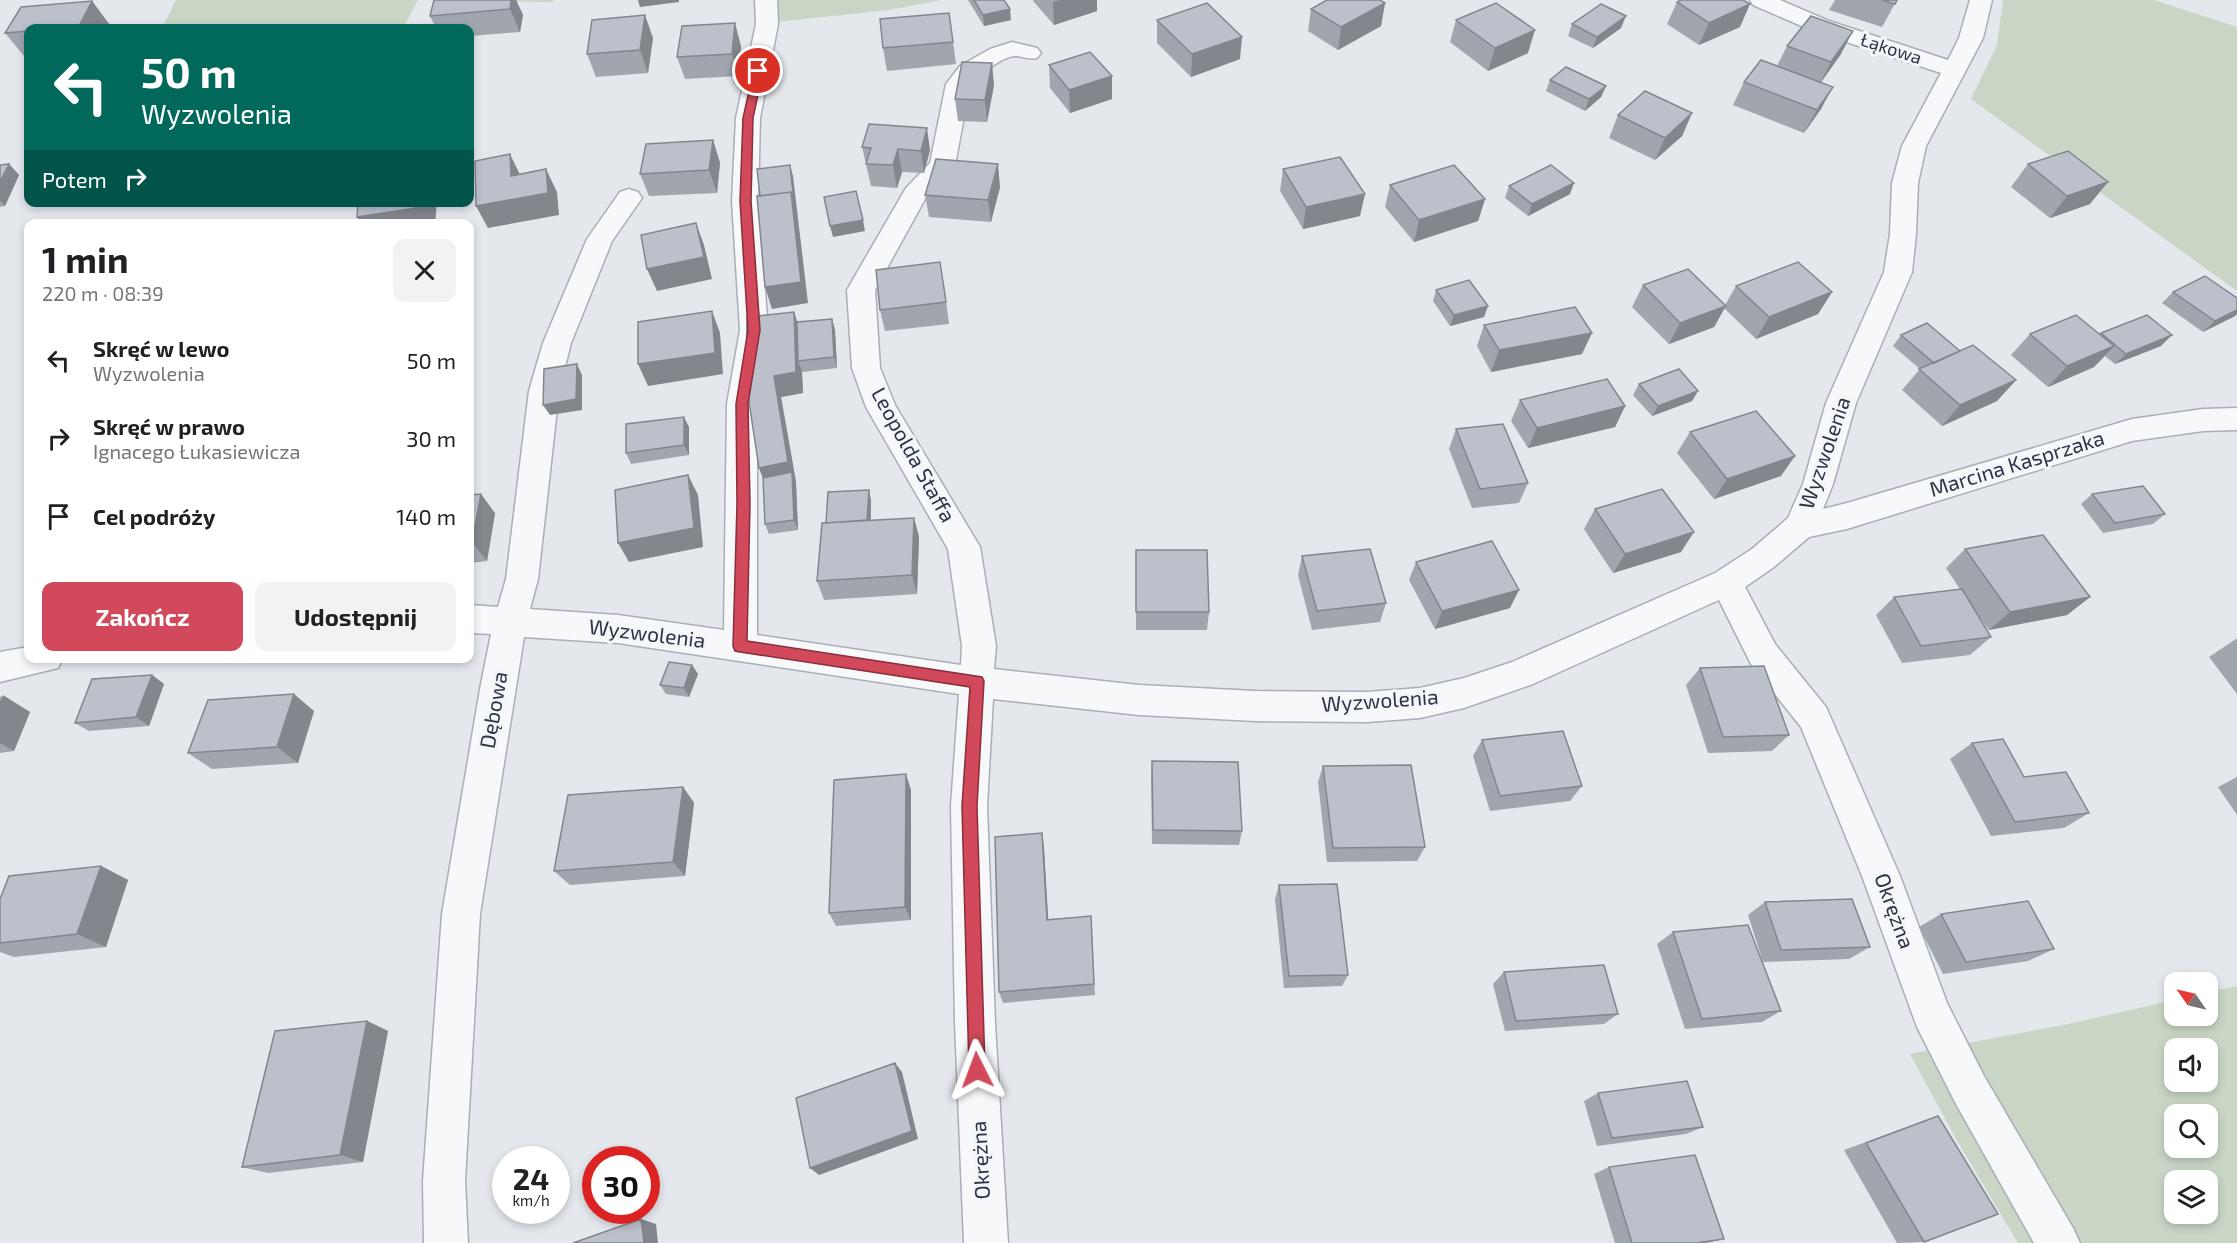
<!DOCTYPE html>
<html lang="pl">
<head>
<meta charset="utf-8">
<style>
  :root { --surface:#fff; --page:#f2f2f2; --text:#202124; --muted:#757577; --accent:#d1495b }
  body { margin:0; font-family:"Exo 2",sans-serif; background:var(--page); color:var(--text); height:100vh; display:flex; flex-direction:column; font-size:22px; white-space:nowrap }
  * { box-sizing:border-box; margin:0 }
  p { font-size:20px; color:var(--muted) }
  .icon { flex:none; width:33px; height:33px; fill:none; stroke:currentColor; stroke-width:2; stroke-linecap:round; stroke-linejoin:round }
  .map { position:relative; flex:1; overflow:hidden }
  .side { position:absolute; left:24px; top:219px; width:450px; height:444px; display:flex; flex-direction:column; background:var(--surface); border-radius:12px; box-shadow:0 3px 9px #0003 }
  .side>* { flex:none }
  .banner { position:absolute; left:24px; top:24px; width:450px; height:183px; border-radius:12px; box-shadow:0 3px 9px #0003; background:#00695c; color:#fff; overflow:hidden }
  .needle { width:39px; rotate:304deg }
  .buttons { position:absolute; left:2164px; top:972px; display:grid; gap:12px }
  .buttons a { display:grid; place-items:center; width:54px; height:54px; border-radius:12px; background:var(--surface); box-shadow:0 3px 9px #0003; font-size:30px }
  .speed { position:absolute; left:492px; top:1146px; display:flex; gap:12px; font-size:30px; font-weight:700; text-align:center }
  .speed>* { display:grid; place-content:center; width:78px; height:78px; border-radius:50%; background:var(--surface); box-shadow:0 3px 9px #0003; line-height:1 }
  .speed small { font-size:15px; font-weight:400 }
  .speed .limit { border:9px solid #d22; background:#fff; color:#111 }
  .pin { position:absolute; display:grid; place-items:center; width:51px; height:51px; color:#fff; margin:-26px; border:3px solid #fff; border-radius:50%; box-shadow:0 2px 6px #0007 }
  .me { position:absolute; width:66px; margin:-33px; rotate:357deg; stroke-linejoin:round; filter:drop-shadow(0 0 4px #0008) }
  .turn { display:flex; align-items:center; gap:21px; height:126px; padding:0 18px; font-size:27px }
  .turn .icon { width:78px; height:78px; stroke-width:2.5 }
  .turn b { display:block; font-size:42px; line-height:51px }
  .then { display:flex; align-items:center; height:57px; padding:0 18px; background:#0003; gap:12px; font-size:22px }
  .round { display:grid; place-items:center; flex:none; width:63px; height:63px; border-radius:12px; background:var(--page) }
  .overview { display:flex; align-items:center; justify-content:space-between; height:102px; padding:0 18px }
  h1 { font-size:36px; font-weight:700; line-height:45px }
  .primary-button { display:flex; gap:12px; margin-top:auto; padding:12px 18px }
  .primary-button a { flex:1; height:69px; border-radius:12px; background:var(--accent); color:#fff; font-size:24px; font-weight:700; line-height:69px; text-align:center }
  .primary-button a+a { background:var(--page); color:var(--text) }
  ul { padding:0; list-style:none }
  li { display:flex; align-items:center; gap:18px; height:78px; padding:0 18px }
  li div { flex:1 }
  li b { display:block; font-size:22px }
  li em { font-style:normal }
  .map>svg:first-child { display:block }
  .green { fill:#c9d6c5; fill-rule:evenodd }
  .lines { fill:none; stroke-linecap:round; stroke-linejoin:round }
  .minor-casing { stroke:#a9aeb7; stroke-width:3 }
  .minor { fill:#f7f8fa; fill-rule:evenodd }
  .wall { fill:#a1a5ae }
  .shaded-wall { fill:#83868d }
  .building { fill:#bbc0ca; stroke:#83868d; stroke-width:1.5 }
  .route { fill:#d1495b; stroke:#882f3b; stroke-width:1.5 }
  .labels { text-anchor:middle; stroke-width:6; stroke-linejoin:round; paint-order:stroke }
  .far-street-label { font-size:18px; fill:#2b3445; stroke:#f4f6f9 }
  .street-label { font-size:21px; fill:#2b3445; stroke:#f4f6f9 }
</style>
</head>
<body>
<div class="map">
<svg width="2237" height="1243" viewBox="0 0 2237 1243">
  <rect width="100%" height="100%" fill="#e4e7ec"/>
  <!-- green -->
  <path class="green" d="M176,0h377v2l-135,-2 -15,28h-241z
    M775,0h166l-52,10 -113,12z
    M2003,0h151l83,27v264l-266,-192 26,-54z
    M2237,986v257h-219l-63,-106 -45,-83 158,-30 107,-24v16h33v-24zM2175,1048h33v34h-33zM2175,1114h33v34h-33zM2175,1180h33v34h-33z"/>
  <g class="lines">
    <!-- minor casing -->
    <g class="minor-casing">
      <path id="minor" d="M755,0h22l1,24 -18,94 -2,83 10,129 -11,74v231l204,30 1,-19 -14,-97 -82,-142 -14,-39 -5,-78 59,-102 24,-25 16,-79 14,-18 30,-17 22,-7 25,6 4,5 -4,5c-9,2 -14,-2 -23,-2 -12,1 -37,20 -44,29l-15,80 -30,34 -50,91 5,78 15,37 85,142 16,99 -2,23 145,16 116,6 112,1 53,-4 44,-10 48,-16 203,-89 37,-24 36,-31 15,-34 23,-81 58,-131 6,-38 2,-51 10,-37 39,-73 -128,-42 -60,-26 -3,-5h30l49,21 119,39 11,-22 11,-38h22l-9,38 -57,108 -8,37 -2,51 -4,38 -56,131 -23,81 -10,25 24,-6 285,-84 71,-10 34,-1v22l-34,1 -71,10 -285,88 -38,8 -35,30 -29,20 30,57 51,63 74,169 47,127 37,73 89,152 7,15h-46l-78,-139 -39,-77 -55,-151 -61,-149 -50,-63 -32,-64 -186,84 -69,24 -44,10 -53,4 -112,-1 -116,-6 -146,-16 -6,107 8,217 13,220h-44l-9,-220 -4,-217 8,-112 -341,-51 -94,-6 -44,277 -15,267 3,62h-44l-1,-62 19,-267 38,-225 11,-55 -21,-1v-28l28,2 8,-28 23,-188 14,-48 44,-104 33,-47 9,-3 9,3 4,6 -30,43 -41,102 -12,48 -21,188 -8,30 88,6 106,15 3,-226 13,-74 -8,-129 4,-83 20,-94z
        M28,647v11h35l-5,10 -58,14v-30z"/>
    </g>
    <!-- minor -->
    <use href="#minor" class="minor"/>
  </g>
  <!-- wall -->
  <path class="wall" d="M516,0l7,15 -3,17 -50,4v-8h-34l-6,-12z
    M968,0h36l7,20 -27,6z
    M1033,0h64v11l-43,14 -20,-23z
    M1835,0h62l-15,27 -53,-17z
    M92,1l17,23 -3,4h-78v27l-4,1 -19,-23 16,-26z
    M1677,2l63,25 -41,18 -32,-21z
    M1385,3l-4,23 -43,24 -30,-19 3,-22z
    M1157,20l83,39 -49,18 -34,-34z
    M1456,20l72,33 -40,18 -38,-29z
    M1572,24l49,4 -28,20 -25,-12z
    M653,38l-5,35 -52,4 -9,-23z
    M953,42l3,22 -69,7 -4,-23z
    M741,46l-2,30 -54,3 -8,-22z
    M1787,46l54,8 -20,28v27l-17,24 -71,-28 11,-23 33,-16z
    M1049,65l63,34 -42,14 -20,-25z
    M1550,80l56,6 -5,11 -16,14 -39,-20z
    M994,85l-7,37 -29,-1 -3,-22z
    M1692,113l-10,23 -27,24 -46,-22 9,-23z
    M713,140l7,23 -3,30 -68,3 -9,-22z
    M862,147l68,3 -6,23 -22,-1 -5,16 -26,-2z
    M9,164l10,11 -14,31 -5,1v-42z
    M2028,164l62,40 -40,14 -39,-31z
    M1283,169l77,47 -57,13 -23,-38z
    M1390,185l95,14 -7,22 -64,21 -29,-35z
    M1509,186l61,8 -42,22 -23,-18z
    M1000,187l-9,35 -62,-5 -4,-22z
    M944,284l5,40 -64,7 -5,-21z
    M1643,285l82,20 11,-19 96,6 -14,22 -62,25 -32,-31 -10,19 -45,17 -37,-37z
    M1436,290l48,27 -34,9 -17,-25z
    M2173,292l62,24 -32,16 -41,-29z
    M794,312l3,10 35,-3 3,11 2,38 -35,4 1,21 -22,4 15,85 2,48 -29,4 -4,-10 -2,-46 -4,-10z
    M1484,325l98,29 -91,18 -14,-26z
    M2101,333l60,13 -46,18 -10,-8 -11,11 -46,20 -37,-32 19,-21h70z
    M1901,335l59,16 56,29 -19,21 -55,25 -40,-36 18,-21 -27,-23z
    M1639,384l59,7 -6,10 -40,15 -19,-21z
    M1520,400l105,6 -10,21 -87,21 -17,-27z
    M689,427v28l-58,9 -5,-11z
    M1456,429l72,54 -9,20 -47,5 -23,-59z
    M1690,432l91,44 -67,23 -37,-46z
    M2092,494l73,20 -12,10 -50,9 -22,-29z
    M470,495l25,18 -8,48 -17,2z
    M871,500v20l43,-2 5,19 -2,57 -93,6 -7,-19 9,-58z
    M1595,509l86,43 -68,21 -29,-44z
    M1965,549l125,48 -23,18 -78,15 -17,-23 19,30 -21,18 -68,8 -26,-48 18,-18 66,-8 -14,-21z
    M1136,550l73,62 -2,18h-71z
    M1302,556l84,47 -6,19 -68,8 -14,-55z
    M1416,562l94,46 -75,21 -26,-49z
    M2236,639h1v55l-28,-37z
    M692,665l6,9 -9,23 -23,-3 -6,-9z
    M1700,668l89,67 -17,16 -64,2 -22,-68z
    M152,675l12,9 -15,42 -60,5 -14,-8z
    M0,696l30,16 -16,39 -14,2z
    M314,711l-16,52 -86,6 -24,-16z
    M1482,740l100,46 -12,15 -80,10 -17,-55z
    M1972,743l52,34 65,36 -25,15 -73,8 -41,-77z
    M1152,761l90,70 -3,14 -87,-1 -1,-68z
    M1323,766l102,81 -8,14 -90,1 -9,-80z
    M2237,777v38l-19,-28z
    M683,787l11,16 -9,73 -115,9 -16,-14z
    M911,790v130l-75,6 -7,-13z
    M1042,833l2,15 4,71 43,-3 4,79 -92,8 -4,-11z
    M101,866l27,14 -22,67 -92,10 -14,-5v-53z
    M1279,885l69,90 -6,11 -58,2 -9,-89z
    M1765,902l105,45 -21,12 -86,3 -15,-47z
    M1941,914l113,35 -26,12 -85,13 -24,-47z
    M1673,932l108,79 -19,11 -77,7 -28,-85z
    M1504,972l114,42 -14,10 -99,7 -12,-47z
    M367,1021l21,10 -25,131 -95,11 -26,-6z
    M1598,1093l105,34 -17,7 -89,12 -13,-45z
    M1938,1116l-14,126 -27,1 -53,-93z
    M1609,1167l115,72 -17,4h-92l-21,-69z"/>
  <!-- shaded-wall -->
  <path class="shaded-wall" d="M511,0h5l7,15 -3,17 -10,-23z
    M638,0h41v2l-39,5z
    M1060,0h37v11l-43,14 -1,-23z
    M92,1l17,23 -3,4h-28z
    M1385,3l-4,23 -43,24 3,-23z
    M1750,4l-10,23 -41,18 10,-22z
    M1010,9l1,11 -27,6 -1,-11z
    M645,15l8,23 -5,35 -8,-23z
    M1626,16l-5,12 -28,20 4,-11z
    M735,23l6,23 -2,30 -7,-22z
    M1535,30l-7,23 -40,18 7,-23z
    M1853,31l-12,23 -22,31 12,-23z
    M1242,37l-2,22 -49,18 1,-23z
    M992,63l2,22 -7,37 -2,-22z
    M1112,76v23l-42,14 -1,-23z
    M1606,86l-5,11 -16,14 4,-12z
    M1833,87l-12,22 -17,24 13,-23z
    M1692,113l-10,23 -27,24 10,-22z
    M927,128l3,22 -6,23 -3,-22z
    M713,140l7,23 -3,30 -8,-23z
    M898,149l4,23 -5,16 -4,-23z
    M510,154l11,23 25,-8 11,23 2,23 -71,13 -12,-22 35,-30z
    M9,164l10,11 -14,31 -5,-5v-19z
    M998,164l2,23 -9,35 -3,-22z
    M790,165l3,11 15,127 -36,6 -7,-22 -1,-69z
    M2108,182l-18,22 -40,14 17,-22z
    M1574,183l-4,11 -42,22 4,-12z
    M1365,194l-5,22 -57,13 3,-22z
    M1485,199l-7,22 -64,21 5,-22z
    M422,202h15l-2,22h-74l-4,-7z
    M863,220l2,11 -32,6 -3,-11z
    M696,223l8,22 8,34 -55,12 -10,-22z
    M1832,292l-14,22 -62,25 13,-22z
    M1488,306l-4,11 -34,9 4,-11z
    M1726,306l-12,21 -45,17 11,-21z
    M2237,310v4l-2,2 -32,16 12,-11z
    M712,311l8,22 3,41 -75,12 -10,-22z
    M794,312l7,21 -3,28 4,11 1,21 -22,4 15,85 2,48 -4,-10 -27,-32 -8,-20 15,-92z
    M832,319l3,11 2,38 -3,-11z
    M1592,333l-10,21 -91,18 8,-22z
    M2172,335l-11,11 -46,18 11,-10z
    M2114,346l-20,21 -46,20 19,-21z
    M577,364l5,11v35l-32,5 -7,-10z
    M2016,380l-19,21 -55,25 18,-21z
    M1698,391l-6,10 -40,15 6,-10z
    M1625,406l-10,21 -87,21 9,-20z
    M684,417l5,10v28l-5,-10z
    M1795,456l-14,20 -67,23 13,-20z
    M688,475l10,20 5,52 -74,15 -11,-19z
    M869,490l2,10 -1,40 -3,-10z
    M481,494l14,19 -8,48 -15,-19z
    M914,518l5,19 -2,57 -5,-19z
    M1694,532l-13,20 -68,21 12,-19z
    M1519,590l-9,18 -75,21 7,-18z
    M2090,597l-23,18 -78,15 21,-18z
    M692,665l6,9 -9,23 -5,-9z
    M152,675l12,9 -15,42 -13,-9z
    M294,694l20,17 -16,52 -21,-16z
    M3,695l27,17 -16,39 -14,-8v-41z
    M906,774l5,16v130l-6,-13z
    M683,787l11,16 -9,73 -12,-14z
    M1042,833l2,15 5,84 -2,-12z
    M101,866l27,14 -22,67 -29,-13z
    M367,1021l21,10 -25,131 -23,-7z
    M895,1063l7,9 16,67 -99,36 -9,-7z
    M641,1219l15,5 2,19h-14z"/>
  <!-- building -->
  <path class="building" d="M434,0h77l-1,9 -80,7z
    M974,0h30l6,9 -27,6z
    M1327,0h53l5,3 -44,24 -30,-18z
    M1681,0h62l7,4 -41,19 -32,-21z
    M1882,0h15l-2,4z
    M92,1l-14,27h-50v3l-23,2 16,-26z
    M1207,3l35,34 -50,17 -35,-34z
    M1496,3l39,27 -40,18 -39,-28z
    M1601,4l25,12 -29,21 -25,-13z
    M949,13l4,29 -70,6 -3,-29z
    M645,15l-5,35 -53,4 5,-34z
    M1811,16l42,15 -22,31 -44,-16z
    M735,23l-3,31 -55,3 5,-31z
    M1090,52l22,24 -43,14 -20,-25z
    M1761,60l72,27 -16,23 -73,-28z
    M962,62l30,1 -7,37 -30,-1z
    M1566,67l40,19 -17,13 -39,-19z
    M1645,91l47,22 -27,25 -47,-23z
    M869,124l58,4 -6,23 -23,-2 -5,16 -27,-1 5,-16 -9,-1z
    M713,140l-4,30 -69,4 6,-30z
    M2068,151l40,31 -41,14 -39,-32z
    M510,154l1,22 35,-7 2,24 -72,13 -1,-45z
    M1340,157l25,37 -59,13 -23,-38z
    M936,159l62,5 -10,36 -63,-5z
    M9,164l-9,18v-17z
    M790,165l4,37 -3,-10 -31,4 -3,-27z
    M1454,165l31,34 -66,21 -29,-35z
    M1551,165l23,18 -42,21 -23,-18z
    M856,191l7,29 -33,6 -6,-29z
    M791,192l10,90 -36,5 -8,-91z
    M358,202h64v5l-65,10z
    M696,223l8,34 -57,12 -6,-34z
    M940,262l6,40 -66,8 -4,-40z
    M1798,262l34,30 -63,25 -33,-31z
    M1688,269l38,37 -46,17 -37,-38z
    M2205,276l32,22v12l-22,11 -42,-29z
    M1469,280l19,26 -34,9 -18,-25z
    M1575,307l17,26 -93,17 -15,-25z
    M712,311l3,42 -77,11v-42z
    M794,312l2,60 -22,4 14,86 -29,6 -13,-86 1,-65z
    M2076,315l38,31 -47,20 -37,-32z
    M2147,315l25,20 -46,19 -25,-21z
    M832,319l2,38 -36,4 -1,-39z
    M1927,323l33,28 -26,12 -33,-28z
    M1973,345l43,35 -56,25 -41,-36z
    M577,364l-1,35 -33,6 1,-36z
    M1679,369l19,22 -40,15 -19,-22z
    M1607,379l18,27 -88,22 -17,-28z
    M1756,411l39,45 -68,23 -37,-47z
    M684,417v28l-58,8v-29z
    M1503,424l25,59 -48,6 -24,-60z
    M792,472l2,48 -29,4 -2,-46z
    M688,475l6,53 -76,15 -3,-53z
    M2143,486l22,28 -50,9 -23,-29z
    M1662,489l32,43 -69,22 -30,-45z
    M869,490l-2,30 -41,3 2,-31z
    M481,494l-9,48h-2v-47z
    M914,518l-2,57 -95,6 5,-58z
    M2043,535l47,62 -80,15 -45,-63z
    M1492,541l27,49 -77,21 -26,-49z
    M1370,549l16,54 -69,8 -15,-55z
    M1136,550h71l2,62h-73z
    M1962,589l29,48 -70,9 -27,-49z
    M669,662l23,3 -8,23 -24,-3z
    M1764,666l25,69 -66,2 -23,-69z
    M152,675l-16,42 -61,6 17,-44z
    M294,694l-17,53 -89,6 20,-53z
    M1563,731l19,55 -82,10 -18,-56z
    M2003,739l21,38 42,-5 23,41 -74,9 -43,-79z
    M1152,761l86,1 4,69 -89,-1z
    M1411,765l14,82 -92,1 -10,-82z
    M906,774l-1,133 -76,6 5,-133z
    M683,787l-10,75 -119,9 14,-76z
    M1042,833l5,87 44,-4 3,68 -95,8 -4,-155z
    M101,866l-24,68 -77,9v-44l9,-23z
    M1337,884l11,91 -59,1 -10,-91z
    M1852,899l18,48 -89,3 -16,-48z
    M2028,901l26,48 -88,13 -25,-48z
    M1748,925l33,86 -79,8 -29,-87z
    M1604,965l14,49 -102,7 -12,-49z
    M367,1021l-27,134 -98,12 33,-136z
    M895,1063l17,68 -102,37 -14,-70z
    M1687,1081l16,46 -91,11 -14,-45z
    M1938,1116l60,98 -74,28 -58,-99z
    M1695,1155l29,84 -28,4h-64l-23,-76z
    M641,1219l3,24h-71z"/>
  <!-- route -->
  <path class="route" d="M754,69l9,2 -10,47 -2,83 9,129 -12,74 2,100 -3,137 235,36 2,4 -7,125 8,264 -2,6 -6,2 -6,-2 -2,-6 -7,-264 8,-119 -230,-35 -5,-1 -2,-5 4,-142 -1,-100 12,-74 -8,-129 3,-83z"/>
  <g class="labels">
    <!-- far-street labels -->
    <g class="far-street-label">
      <text transform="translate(1891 49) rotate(18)" y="6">Łąkowa</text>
    </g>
    <!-- street labels -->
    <g class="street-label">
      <text transform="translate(1825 453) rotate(-71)" y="7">Wyzwolenia</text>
      <text transform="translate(913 455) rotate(61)" y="7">Leopolda Staffa</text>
      <text transform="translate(2017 464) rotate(-17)" y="7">Marcina Kasprzaka</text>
      <text transform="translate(647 634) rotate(7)" y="7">Wyzwolenia</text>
      <text transform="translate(1380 701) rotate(-4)" y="7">Wyzwolenia</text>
      <text transform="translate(494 710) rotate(-80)" y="7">Dębowa</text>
      <text transform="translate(1894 911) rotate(70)" y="7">Okrężna</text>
      <text transform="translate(981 1160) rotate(-93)" y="7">Okrężna</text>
    </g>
  </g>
</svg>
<div class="buttons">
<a><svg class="needle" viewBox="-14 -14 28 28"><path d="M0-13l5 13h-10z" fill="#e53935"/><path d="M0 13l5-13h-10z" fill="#757577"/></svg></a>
<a><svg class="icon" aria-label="sound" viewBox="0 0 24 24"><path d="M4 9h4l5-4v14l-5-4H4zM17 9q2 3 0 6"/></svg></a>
<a><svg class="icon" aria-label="search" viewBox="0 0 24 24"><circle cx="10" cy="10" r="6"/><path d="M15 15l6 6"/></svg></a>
<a><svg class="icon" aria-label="layers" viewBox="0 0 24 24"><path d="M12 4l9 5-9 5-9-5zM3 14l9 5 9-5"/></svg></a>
</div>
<div class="speed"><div>24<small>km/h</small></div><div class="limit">30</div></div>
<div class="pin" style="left:758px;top:71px;background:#d93025"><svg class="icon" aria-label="arrive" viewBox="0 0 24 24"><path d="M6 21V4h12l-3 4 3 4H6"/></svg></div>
<svg class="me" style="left:977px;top:1070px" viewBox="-20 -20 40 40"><path d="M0-17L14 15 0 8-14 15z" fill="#d1495b" stroke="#fff" stroke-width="4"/></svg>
<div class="banner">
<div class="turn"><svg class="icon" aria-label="left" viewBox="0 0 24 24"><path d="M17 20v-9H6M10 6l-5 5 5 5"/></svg><div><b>50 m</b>Wyzwolenia</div></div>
<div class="then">Potem<svg class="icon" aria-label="right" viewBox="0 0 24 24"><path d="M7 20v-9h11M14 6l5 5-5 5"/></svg></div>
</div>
<section class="side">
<div class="overview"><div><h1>1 min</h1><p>220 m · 08:39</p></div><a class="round"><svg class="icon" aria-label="close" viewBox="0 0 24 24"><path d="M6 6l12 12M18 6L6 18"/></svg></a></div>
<ul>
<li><svg class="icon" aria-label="left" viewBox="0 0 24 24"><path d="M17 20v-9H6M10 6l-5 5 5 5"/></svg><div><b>Skręć w lewo</b><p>Wyzwolenia</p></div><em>50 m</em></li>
<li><svg class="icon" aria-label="right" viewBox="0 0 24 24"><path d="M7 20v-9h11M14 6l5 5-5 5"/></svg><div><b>Skręć w prawo</b><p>Ignacego Łukasiewicza</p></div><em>30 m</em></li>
<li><svg class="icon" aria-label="arrive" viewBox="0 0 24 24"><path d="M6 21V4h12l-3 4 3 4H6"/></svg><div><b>Cel podróży</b></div><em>140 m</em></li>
</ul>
<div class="primary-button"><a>Zakończ</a><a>Udostępnij</a></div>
</section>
</div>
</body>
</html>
